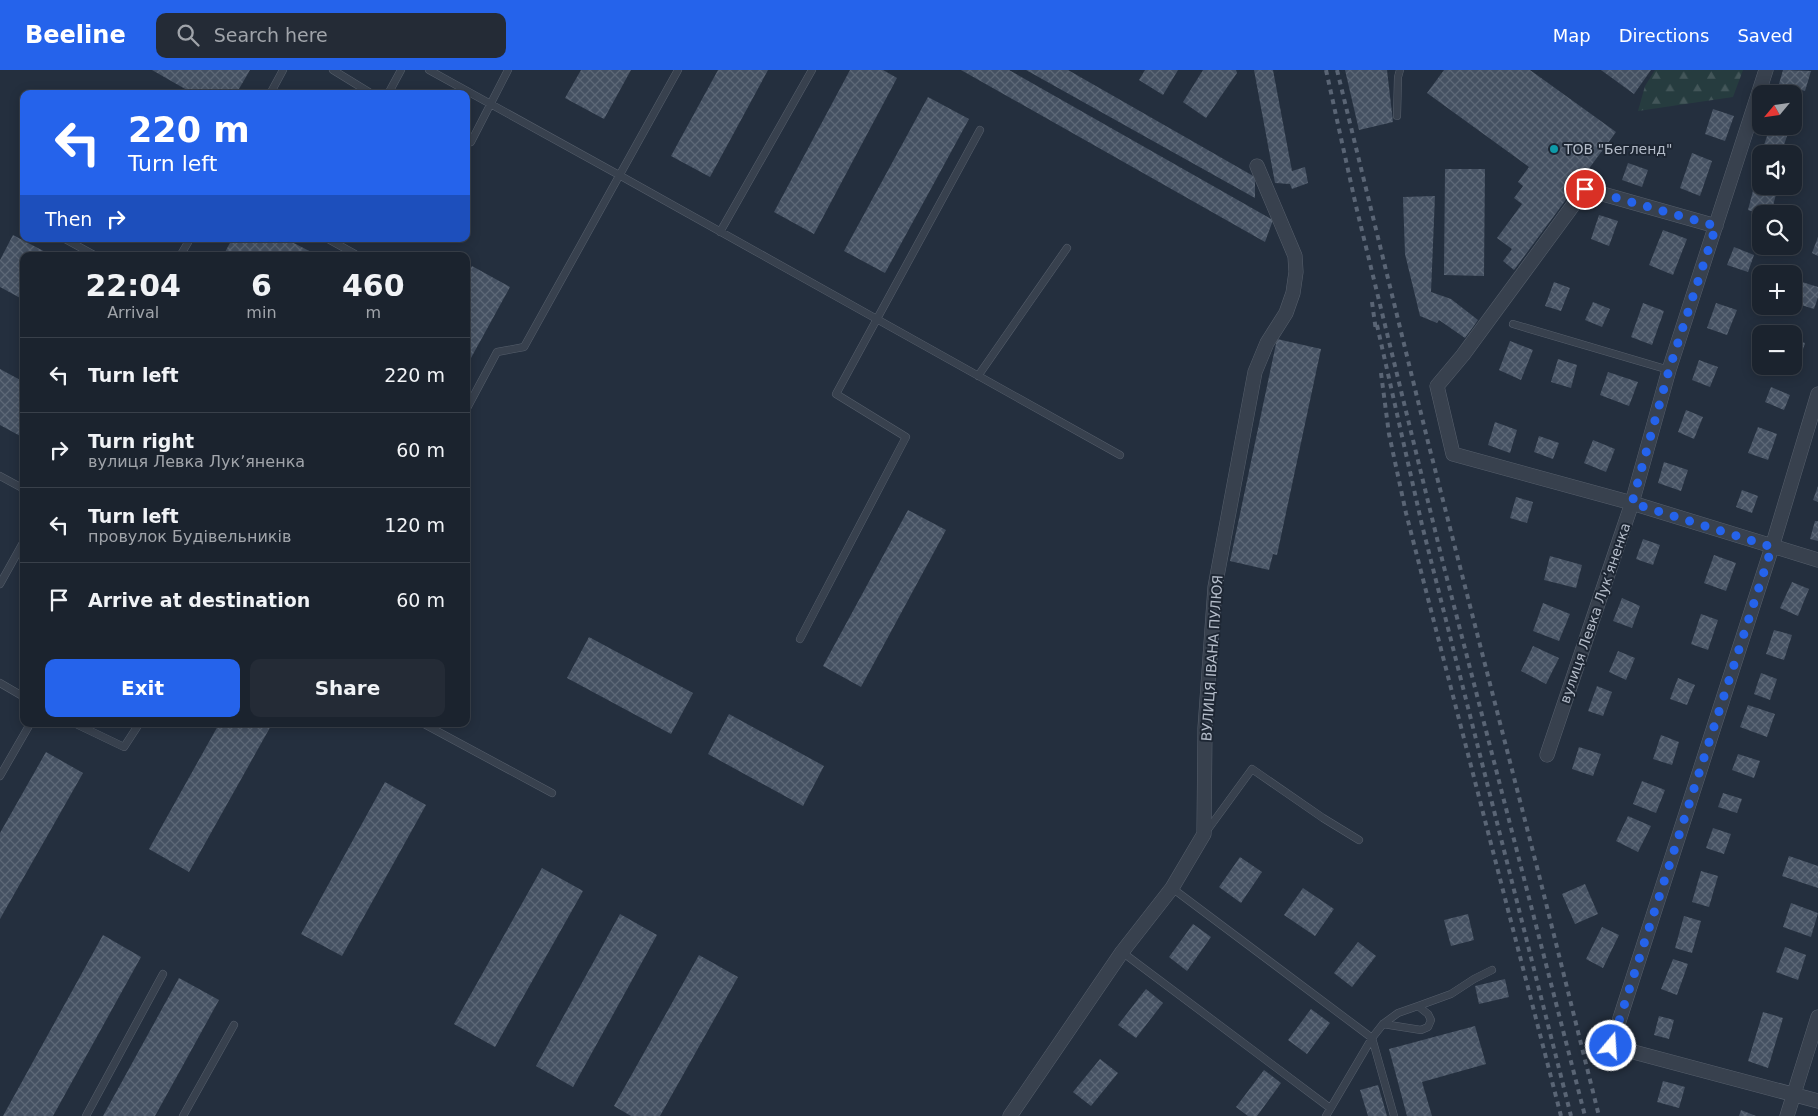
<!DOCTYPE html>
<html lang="en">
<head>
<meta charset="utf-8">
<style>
  :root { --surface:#1b232e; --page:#242b36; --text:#f1f3f6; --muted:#a0a4aa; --line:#39404a; --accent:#2563eb }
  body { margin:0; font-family:"DejaVu Sans",sans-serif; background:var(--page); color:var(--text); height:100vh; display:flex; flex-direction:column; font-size:19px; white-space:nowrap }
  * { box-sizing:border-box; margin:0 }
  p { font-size:16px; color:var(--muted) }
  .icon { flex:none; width:28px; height:28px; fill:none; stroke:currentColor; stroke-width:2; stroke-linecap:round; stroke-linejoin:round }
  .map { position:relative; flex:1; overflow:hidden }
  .side { position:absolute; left:20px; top:182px; width:450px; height:475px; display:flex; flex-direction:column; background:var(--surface); border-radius:10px; box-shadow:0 2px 12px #0003,0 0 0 1px var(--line) }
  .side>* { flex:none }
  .hud { position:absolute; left:20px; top:20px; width:450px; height:152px; border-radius:10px; box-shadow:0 2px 12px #0003,0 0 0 1px var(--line); background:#2563eb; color:#fff; overflow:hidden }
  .needle { width:32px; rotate:241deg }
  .buttons { position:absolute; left:1752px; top:15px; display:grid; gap:10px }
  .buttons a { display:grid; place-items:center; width:50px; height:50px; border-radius:10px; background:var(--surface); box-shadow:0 2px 12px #0003,0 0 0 1px var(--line); font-size:25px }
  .pin { position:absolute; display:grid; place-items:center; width:42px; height:42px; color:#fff; margin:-21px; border:2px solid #fff; border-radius:50%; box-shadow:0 1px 5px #0007 }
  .me { position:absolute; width:55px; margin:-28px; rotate:18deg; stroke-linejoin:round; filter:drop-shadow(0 0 4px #0008) }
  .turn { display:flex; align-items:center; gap:18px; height:105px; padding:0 25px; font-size:22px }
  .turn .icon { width:65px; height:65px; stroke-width:2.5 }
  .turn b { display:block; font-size:35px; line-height:42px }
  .then { display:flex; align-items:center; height:48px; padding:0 25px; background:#0003; gap:10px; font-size:19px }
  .eta { display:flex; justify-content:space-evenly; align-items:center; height:85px; text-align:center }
  .eta b { font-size:30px; font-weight:700; line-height:35px }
  .action { display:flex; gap:10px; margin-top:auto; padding:10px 25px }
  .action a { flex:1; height:58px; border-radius:10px; background:var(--accent); color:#fff; font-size:20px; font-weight:700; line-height:58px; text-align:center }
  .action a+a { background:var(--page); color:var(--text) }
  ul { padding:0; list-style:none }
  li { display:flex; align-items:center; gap:15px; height:75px; padding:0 25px; border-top:1px solid var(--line) }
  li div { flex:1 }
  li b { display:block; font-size:19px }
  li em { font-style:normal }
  header { display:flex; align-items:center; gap:30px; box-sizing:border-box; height:70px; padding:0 25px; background:var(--accent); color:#fff }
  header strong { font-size:24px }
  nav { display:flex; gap:28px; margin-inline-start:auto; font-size:18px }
  .search { width:350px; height:45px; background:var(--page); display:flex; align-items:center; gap:12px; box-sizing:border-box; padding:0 18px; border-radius:10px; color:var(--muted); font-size:19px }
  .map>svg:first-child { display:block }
  .forest { fill:url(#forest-firs) }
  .building { fill:url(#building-cross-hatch) }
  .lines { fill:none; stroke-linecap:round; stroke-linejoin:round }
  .lane-casing { stroke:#565f6c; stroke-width:8 }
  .street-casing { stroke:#565f6c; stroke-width:15 }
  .lane { stroke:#38414e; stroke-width:7 }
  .street { stroke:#38414e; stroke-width:14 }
  .rail { stroke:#5a6575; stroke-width:4; stroke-dasharray:5 5; stroke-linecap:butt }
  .route { stroke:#2563eb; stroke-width:9; stroke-dasharray:0 16.2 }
  .culture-dot { fill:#0f9aa8; stroke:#1d2633; stroke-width:2 }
  .labels { text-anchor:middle; stroke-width:4; stroke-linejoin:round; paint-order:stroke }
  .poi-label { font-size:14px; fill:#b4bcc9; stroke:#1d2633; text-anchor:start }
  .street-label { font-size:14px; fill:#b4bcc9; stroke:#1d2633 }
</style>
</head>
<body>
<header>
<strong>Beeline</strong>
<div class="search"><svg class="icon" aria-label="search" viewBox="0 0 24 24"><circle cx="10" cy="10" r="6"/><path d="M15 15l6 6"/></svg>Search here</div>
<nav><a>Map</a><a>Directions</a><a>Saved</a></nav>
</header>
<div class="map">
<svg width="1818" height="1046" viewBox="0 0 1818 1046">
  <defs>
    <pattern id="forest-firs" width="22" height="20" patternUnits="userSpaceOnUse" patternTransform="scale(1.25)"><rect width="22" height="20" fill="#263c3f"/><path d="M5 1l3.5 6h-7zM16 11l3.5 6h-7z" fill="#435659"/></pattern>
    <pattern id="building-cross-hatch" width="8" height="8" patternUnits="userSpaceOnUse" patternTransform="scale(1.25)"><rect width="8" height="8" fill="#455162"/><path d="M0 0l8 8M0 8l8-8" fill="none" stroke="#5d6877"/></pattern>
  </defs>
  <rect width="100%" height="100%" fill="#242f3e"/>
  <!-- forest -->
  <path class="forest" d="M1655,0h88l-10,27 -95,14 7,-25z"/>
  <!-- building -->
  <path class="building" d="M152,0h98l-14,24h-42z
    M581,0h50l-27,49 -39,-21z
    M718,0h50l-58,107 -39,-21z
    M850,0h33l14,8 -83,156 -40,-22z
    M961,0h48l264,150 -8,22z
    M1026,0h42l187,107v21z
    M1145,0h33l-15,25 -24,-15z
    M1203,0h33l1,3 -31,45 -23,-16z
    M1254,0h19l19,101 13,-4 3,16 -16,6 -2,-5 -15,-1z
    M1345,0h42l6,52 -34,8z
    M1444,0h86l86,62 -102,138 -11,-9 9,-12 -15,-11 25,-34 -8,-6 9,-12 -5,-4 11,-15 -102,-74z
    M1601,0h50l-17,24z
    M1783,0l28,1 -6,20 -26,-7z
    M928,27l41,22 -84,154 -41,-22z
    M1713,39l21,7 -9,25 -20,-7z
    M1769,60l18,6 -6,18h-20z
    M1692,83l20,8 -12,35 -20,-8z
    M1628,93l20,7 -6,17 -20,-7z
    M1445,99h40l-1,107 -40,-1z
    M1756,109l5,1v6h17l-7,28h-10l-13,-4z
    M1435,126l-4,96 20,7 27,21 -13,18 -26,-18 -2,3 -17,-7 -15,-62 -2,-57z
    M1599,145l19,6 -9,25 -18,-7z
    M1663,160l24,9 -14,36 -24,-10z
    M13,165l40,21h-29v44l-24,-13v-27z
    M1818,167v19l-6,-3z
    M232,169h54l33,17h-96z
    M1734,177l20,8 -6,17 -21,-7z
    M472,196l38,21 -44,80v-92z
    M1554,212l16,6 -9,23 -16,-5z
    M1802,212l16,5v10l-4,12 -19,-6z
    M1593,232l17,7 -8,18 -17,-7z
    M1643,233l21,8 -12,34 -21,-8z
    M1716,233l21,7 -10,25 -20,-7z
    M1277,269l44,10 -44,206 -4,-1 -4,16 -39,-9z
    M1794,269l11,4 -7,22 -4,-2z
    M1510,271l23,9 -12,30 -22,-10z
    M1558,289l19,6 -6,23 -20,-6z
    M1699,290l19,7 -8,20 -18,-7z
    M0,299l24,13v56l-24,-13z
    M1608,302l30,10 -9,24 -29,-11z
    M1771,317l19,8 -6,15 -19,-8z
    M1686,340l17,7 -9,22 -16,-7z
    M1495,352l22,8 -7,23 -22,-8z
    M1758,357l19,7 -9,26 -20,-7z
    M1539,366l20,7 -6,16 -19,-7z
    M1593,370l22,9 -9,23 -22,-9z
    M1664,392l24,8 -7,21 -23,-8z
    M1818,416v16l-5,-2z
    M1742,420l16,6 -6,17 -16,-6z
    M1516,427l17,5 -6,21 -17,-5z
    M908,440l38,20 -85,157 -38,-21z
    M1815,451h3v20l-8,-2z
    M1643,469l17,6 -7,20 -17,-6z
    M1714,485l22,8 -10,28 -22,-8z
    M1550,486l32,9 -6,23 -32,-8z
    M1792,512l17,7 -11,27 -18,-8z
    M1622,528l18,8 -8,22 -19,-7z
    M1543,533l27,11 -11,27 -26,-10z
    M1701,544l17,6 -10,30 -17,-6z
    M1774,560l18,5 -8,25 -18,-6z
    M589,567l104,56 -22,41 -104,-56z
    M1533,576l26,12 -13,26 -25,-13z
    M1618,581l17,7 -9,22 -17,-8z
    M1761,603l16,6 -7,21 -16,-6z
    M1678,608l17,7 -8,20 -17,-6z
    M1597,616l15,6 -9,24 -15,-5z
    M1748,635l27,9 -8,23 -27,-10z
    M729,644l95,52 -21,40 -95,-52z
    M219,654h53l-83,148 -40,-23z
    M1661,665l18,7 -7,23 -19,-6z
    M1579,677l22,7 -8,22 -21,-7z
    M46,682l37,21 -83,146v-86z
    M1738,684l22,7 -6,17 -22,-8z
    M1642,711l23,9 -9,23 -23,-9z
    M385,712l41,23 -84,151 -41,-22z
    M1723,723l19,6 -5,14 -19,-6z
    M1628,746l23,10 -13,26 -22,-11z
    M1713,758l18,6 -7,20 -18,-6z
    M1789,786l29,10v22l-36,-12z
    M1240,787l22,15 -21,31 -22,-16z
    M542,798l41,23 -88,156 -41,-23z
    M1701,801l17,5 -9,31 -17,-5z
    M1585,814l13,30 -23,10 -13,-30z
    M1303,818l31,21 -19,27 -31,-21z
    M1791,833l27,10 -7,24 -28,-10z
    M620,844l37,21 -84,152 -37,-21z
    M1468,844l6,26 -23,6 -7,-26z
    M1684,846l17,5 -9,32 -17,-5z
    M1193,854l18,13 -24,34 -18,-14z
    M1602,857l17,8 -16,33 -17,-9z
    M103,865l38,22 -88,159h-50z
    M1358,872l18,14 -24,31 -18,-14z
    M1785,877l21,8 -8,25 -22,-8z
    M699,885l39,22 -78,139h-29l-17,-10z
    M1673,889l15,5 -11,31 -16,-6z
    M179,908l40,22 -64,116h-52z
    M1505,909l4,18 -30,7 -4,-18z
    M1146,919l17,14 -27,35 -18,-13z
    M1311,939l19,14 -23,31 -19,-14z
    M1763,942l20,6 -15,50 -20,-7z
    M1659,946l15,4 -5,19 -15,-4z
    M1475,956l11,38 -64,18 10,34h-25l-18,-67z
    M1100,989l18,14 -27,33 -18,-14z
    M1264,1000l17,13 -24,33h-9l-12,-9z
    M1663,1011l22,6 -6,21 -22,-6z
    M1378,1015l9,31h-19l-8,-26z
    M1741,1040l15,6h-17z"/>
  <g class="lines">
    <!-- lane casing -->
    <g class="lane-casing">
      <path id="lane" d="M333,0l39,24
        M429,0l190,105 501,280
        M270,24l13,-24
        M388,24l13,-24
        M1397,46l1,-39 2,-7
        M471,72l37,-72
        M720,162l92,-162
        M65,169l31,17
        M328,169l27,15
        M180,186l10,-17
        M1513,254l156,46
        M978,306l89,-128
        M466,340l31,-58 27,-5 154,-277
        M0,406l24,13
        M0,514l24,-43
        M800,569l106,-202 -70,-43 144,-264
        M0,613l24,14
        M76,654l48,23 15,-23
        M424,654l128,69
        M0,706l30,-52
        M1206,762l46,-63 71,49 36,22
        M1172,818l200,150 22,78
        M1122,882l208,156
        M1418,936l33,-12 23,-15 18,-9
        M86,1046l77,-142
        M183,1046l51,-91
        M1326,1046l46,-78 11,-14 15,-11 20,-7 10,8 3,6 -3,7 -7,3 -38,-6"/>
    </g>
    <!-- street casing -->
    <g class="street-casing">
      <path id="street" d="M1716,156l-131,-37 -122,166 -26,31 16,68 179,49 186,57
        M1818,324l-46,153 -161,499 207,55
        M1547,685l85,-252 37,-133 97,-300
        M1010,1046l112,-164 50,-64 32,-54 1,-106 10,-141 40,-215 12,-29 19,-30 7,-20 3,-21 -1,-16 -38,-90
        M1787,1046l31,-99"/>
    </g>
    <!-- lane -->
    <use href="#lane" class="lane"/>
    <!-- street -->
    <use href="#street" class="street"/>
    <!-- rail -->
    <path class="rail" d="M1326,0l30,136 87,357 142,553
      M1337,0l91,372 111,433 60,241
      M1372,232l4,29
      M1377,255l45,200 149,591
      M1381,303l8,61 17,79 155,603"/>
  </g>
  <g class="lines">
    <!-- route -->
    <path class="route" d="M1585,119l131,37 -47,144 -37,133 140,44 -161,499"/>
  </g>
  <!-- markers -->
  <circle class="culture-dot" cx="1554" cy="79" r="5"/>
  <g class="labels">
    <!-- poi labels -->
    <g class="poi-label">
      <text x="1564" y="84">ТОВ "Бегленд"</text>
    </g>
    <!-- street labels -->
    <g class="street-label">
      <text transform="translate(1595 543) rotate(-71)" y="5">вулиця Левка Лукʼяненка</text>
      <text transform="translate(1212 588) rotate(-86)" y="5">ВУЛИЦЯ ІВАНА ПУЛЮЯ</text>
    </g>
  </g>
</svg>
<div class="buttons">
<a><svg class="needle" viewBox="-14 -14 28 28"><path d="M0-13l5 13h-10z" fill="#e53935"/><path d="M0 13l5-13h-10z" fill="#a0a4aa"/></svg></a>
<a><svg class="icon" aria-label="sound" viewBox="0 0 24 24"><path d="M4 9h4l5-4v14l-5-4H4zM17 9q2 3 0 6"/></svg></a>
<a><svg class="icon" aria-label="search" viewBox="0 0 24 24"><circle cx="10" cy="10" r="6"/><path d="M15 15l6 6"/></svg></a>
<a>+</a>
<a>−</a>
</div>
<div class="pin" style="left:1585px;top:119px;background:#d93025"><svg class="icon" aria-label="arrive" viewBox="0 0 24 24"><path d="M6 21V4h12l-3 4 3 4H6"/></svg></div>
<svg class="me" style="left:1611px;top:976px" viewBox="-20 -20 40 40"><circle r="17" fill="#2563eb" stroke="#fff" stroke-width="3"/><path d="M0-11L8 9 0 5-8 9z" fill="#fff"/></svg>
<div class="hud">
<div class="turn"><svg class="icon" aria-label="left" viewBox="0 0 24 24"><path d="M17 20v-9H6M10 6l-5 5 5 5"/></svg><div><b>220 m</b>Turn left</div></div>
<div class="then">Then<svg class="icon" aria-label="right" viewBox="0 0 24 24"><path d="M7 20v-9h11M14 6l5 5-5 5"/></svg></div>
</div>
<section class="side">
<div class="eta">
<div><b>22:04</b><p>Arrival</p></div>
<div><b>6</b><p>min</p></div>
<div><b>460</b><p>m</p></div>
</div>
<ul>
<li><svg class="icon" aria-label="left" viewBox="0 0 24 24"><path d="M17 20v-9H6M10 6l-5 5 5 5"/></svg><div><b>Turn left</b></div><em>220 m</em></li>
<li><svg class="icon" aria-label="right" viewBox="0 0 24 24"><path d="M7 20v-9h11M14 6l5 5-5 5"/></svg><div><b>Turn right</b><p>вулиця Левка Лукʼяненка</p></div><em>60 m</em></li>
<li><svg class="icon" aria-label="left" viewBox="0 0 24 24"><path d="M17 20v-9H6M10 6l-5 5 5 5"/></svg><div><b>Turn left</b><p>провулок Будівельників</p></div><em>120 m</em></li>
<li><svg class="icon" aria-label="arrive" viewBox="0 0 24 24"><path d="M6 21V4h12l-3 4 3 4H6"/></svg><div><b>Arrive at destination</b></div><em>60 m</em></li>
</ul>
<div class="action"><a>Exit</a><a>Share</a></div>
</section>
</div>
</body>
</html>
